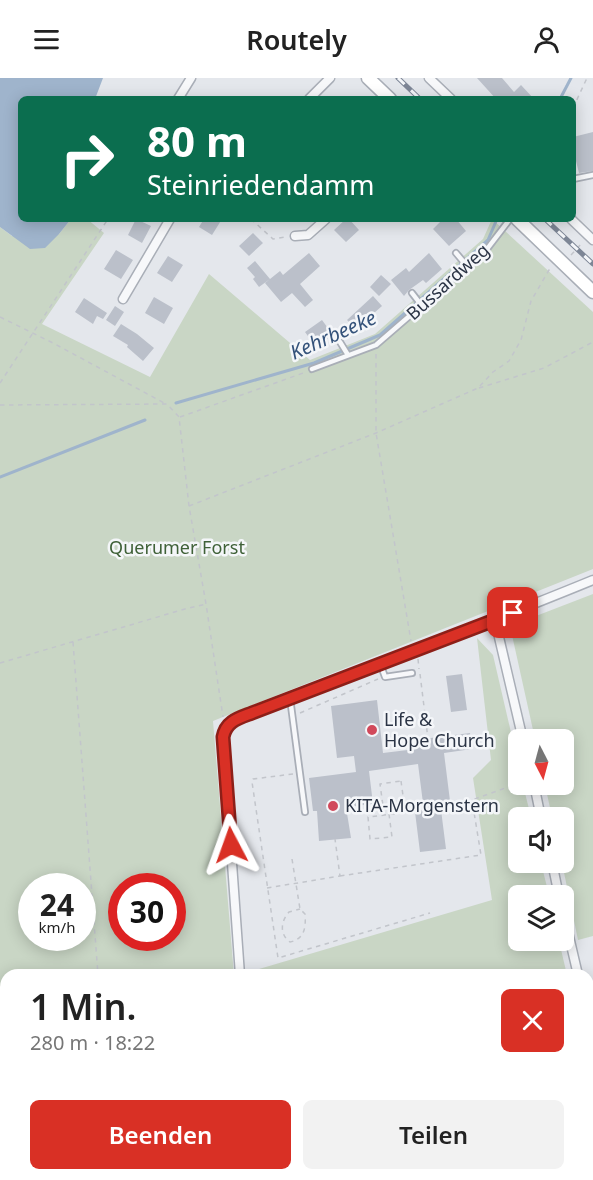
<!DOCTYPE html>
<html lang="de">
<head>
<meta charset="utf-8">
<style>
  :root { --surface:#fff; --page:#f2f2f2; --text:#222; --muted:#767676; --accent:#d93025 }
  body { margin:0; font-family:"Noto Sans",sans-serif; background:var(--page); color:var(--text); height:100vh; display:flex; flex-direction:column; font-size:22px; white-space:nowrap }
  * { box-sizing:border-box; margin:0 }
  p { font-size:20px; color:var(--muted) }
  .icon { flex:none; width:33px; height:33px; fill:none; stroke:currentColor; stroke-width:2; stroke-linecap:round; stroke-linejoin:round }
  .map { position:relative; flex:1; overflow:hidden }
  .panel { position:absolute; left:0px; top:891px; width:594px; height:212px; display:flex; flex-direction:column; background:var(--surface); border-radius:18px 18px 0 0; box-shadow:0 3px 15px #0003 }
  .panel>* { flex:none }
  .hud { position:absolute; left:18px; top:18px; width:558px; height:126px; border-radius:9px; box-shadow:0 3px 15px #0003; background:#0b6e4f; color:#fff; overflow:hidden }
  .needle { width:39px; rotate:174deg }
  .tools { position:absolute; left:508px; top:651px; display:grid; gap:12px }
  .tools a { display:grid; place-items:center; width:66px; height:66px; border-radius:9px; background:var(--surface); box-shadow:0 3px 15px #0003; font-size:30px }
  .speed { position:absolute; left:18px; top:795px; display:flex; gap:12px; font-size:30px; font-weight:700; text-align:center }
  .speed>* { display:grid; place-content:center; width:78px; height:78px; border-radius:50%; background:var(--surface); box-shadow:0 3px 15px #0003; line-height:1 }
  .speed small { font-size:15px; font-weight:400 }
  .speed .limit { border:9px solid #d22; background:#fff; color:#111 }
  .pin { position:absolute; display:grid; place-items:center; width:51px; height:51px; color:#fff; margin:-26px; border-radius:12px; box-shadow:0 3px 9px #0006 }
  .me { position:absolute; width:66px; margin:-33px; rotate:356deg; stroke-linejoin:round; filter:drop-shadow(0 0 4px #0008) }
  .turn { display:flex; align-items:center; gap:21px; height:126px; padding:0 30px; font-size:27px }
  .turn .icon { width:78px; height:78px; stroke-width:2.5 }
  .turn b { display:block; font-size:42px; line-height:51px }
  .round { display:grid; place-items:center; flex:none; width:63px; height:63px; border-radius:9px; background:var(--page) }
  .head { display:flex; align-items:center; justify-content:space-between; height:102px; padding:0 30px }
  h1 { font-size:36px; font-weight:600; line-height:45px }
  .button { display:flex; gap:12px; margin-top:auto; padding:12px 30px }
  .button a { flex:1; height:69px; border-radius:9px; background:var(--accent); color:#fff; font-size:24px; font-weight:600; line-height:69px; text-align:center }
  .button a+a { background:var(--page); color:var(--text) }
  header { display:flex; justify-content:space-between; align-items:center; height:78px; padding:0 30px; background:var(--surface); font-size:27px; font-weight:600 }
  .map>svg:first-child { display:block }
  .green { fill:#c9d6c5; fill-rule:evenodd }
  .water { fill:#9fb4cc }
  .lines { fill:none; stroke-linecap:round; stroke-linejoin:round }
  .stream { stroke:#9fb4cc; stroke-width:3 }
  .building { fill:#bbc0ca }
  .lane-casing { stroke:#a9aeb7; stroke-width:8 }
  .street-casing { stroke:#a9aeb7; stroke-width:11 }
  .secondary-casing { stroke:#a9aeb7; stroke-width:15 }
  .path { stroke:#c2c5cb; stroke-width:1.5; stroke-dasharray:4.5 4.5; stroke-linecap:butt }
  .lane { stroke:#f7f8fa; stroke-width:4.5 }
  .street { stroke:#f7f8fa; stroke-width:8 }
  .secondary { stroke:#fff; stroke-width:12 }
  .rail-casing { stroke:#7d8696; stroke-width:5 }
  .rail { stroke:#f4f6f9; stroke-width:3; stroke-dasharray:9; stroke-linecap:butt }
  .route-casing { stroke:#8d1f18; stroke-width:15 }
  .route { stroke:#d93025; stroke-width:10 }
  .poi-dot { fill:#d1495b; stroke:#f4f6f9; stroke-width:2 }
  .labels { text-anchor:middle; stroke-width:5; stroke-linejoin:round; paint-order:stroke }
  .street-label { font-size:18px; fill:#2b3445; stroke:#f4f6f9 }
  .park-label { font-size:18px; fill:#3f6138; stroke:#f4f6f9 }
  .poi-label { font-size:18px; fill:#2b3445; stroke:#f4f6f9; text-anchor:start }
  .water-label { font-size:20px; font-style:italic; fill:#34527a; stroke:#f4f6f9 }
</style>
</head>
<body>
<header><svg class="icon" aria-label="menu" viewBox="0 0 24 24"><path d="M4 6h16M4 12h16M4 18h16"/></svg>Routely<svg class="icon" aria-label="person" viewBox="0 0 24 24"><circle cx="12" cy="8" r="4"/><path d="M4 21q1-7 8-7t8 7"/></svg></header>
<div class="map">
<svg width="593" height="1102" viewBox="0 0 593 1102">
  <rect width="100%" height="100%" fill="#e4e7ec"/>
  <!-- green -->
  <path class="green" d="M71,141h16l17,14 -62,91 108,53 59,-103 101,86 65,-26 108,-95 9,-20 101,93v257l-380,152 21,254h-228v199h244l1,6h-251v-953l12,9 47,-2zM32,808h50v52h-50zM122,808h50v52h-50z
    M593,516v342l-15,4 -16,-77 2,-1v-44l-12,-1 -7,-32 19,-1v-44l-29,-1 -25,-113z
    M477,560l16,17 26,112v17l4,1 8,32 -12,1v44l22,1 8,32 -30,1v44l40,1 8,34h-318v-3l243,-72 -19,-122 18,-18z"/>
  <!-- water -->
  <path class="water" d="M0,0h103l-8,21h-74v120h50l-12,15 -14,14 -15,1 -30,-22z"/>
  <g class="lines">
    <!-- stream -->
    <path class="stream" d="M560,21l11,-21
      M176,325l138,-40 66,-28 108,-95 9,-21
      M0,399l145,-57"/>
  </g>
  <!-- building -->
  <path class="building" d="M477,0h25l12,14 7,-7 13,14h-38z
    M593,54v39l-14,2 -6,-24v-12z
    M136,141l15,7 -9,17 -14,-8z
    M204,141h18l-10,16 -13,-8z
    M346,141h3l10,11 -13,12 -12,-12z
    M443,141h13l10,12 -17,15 -16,-17z
    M253,155l10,10 -14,13 -10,-10z
    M116,172l17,10 -12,19 -17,-10z
    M309,175l11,13 -20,18 13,16 -8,7 -13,-14 -11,9 -16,-19 15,-12 3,4z
    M429,175l13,16 -16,14 -3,-3 -14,10 -5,6 -13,-16 15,-12 3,4z
    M168,178l15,9 -11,17 -15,-9z
    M255,183l15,18 -11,8 -6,-8 2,-2 -8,-9z
    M381,197l10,9 -12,12 -9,-9z
    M373,218l9,10 -26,23 -9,-9z
    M154,219l19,11 -9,16 -19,-11z
    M84,220l23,15 -4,6 -6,-3 -4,8 -18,-12z
    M115,228l9,6 -9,14 -9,-6z
    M322,242l11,15 -17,12 -11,-15z
    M121,246l16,10 17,14 -11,13 -16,-14 1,-2 -15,-9z
    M462,596l5,36 -16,2 -5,-36z
    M377,622l6,53 33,-4 -1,-9 55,-7 2,16 -28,4 6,48 -10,1 6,47 -26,3 -5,-40 9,-1 -6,-47 -49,7 4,33 -27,3 5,31 -32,3 -2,-30h-4l-4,-33 47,-6 -2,-16 -17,2 -6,-52z"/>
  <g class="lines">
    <!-- lane casing -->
    <g class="lane-casing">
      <path id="lane" d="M573,101l20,-4
        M456,175l11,13
        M412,215l10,13
        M340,264l8,13
        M312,291l64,-24 111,-96 23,-30
        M380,585l5,14 27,-4
        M290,620l15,114
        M588,998l5,-1"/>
    </g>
    <!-- street casing -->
    <g class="street-casing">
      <path id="street" d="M429,0l22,21
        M178,21l13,-21
        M309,21l21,-21
        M571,141l22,21
        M295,158l13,-1 18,-16
        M123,221l47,-80
        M495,542l28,120
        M534,706l7,34
        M552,784l7,34
        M564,837l14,60
        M240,897l-17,-238 3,-11 7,-5c120,-48 241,-92 360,-141
        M588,913l5,-1
        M588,939l5,19
        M257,1096l1,6"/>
    </g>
    <!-- secondary casing -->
    <g class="secondary-casing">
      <path id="secondary" d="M368,0l22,21
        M517,141l76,73"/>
    </g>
    <!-- path -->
    <path class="path" d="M573,30l14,-30
      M251,141l22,20 13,-2
      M571,177l11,-12
      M0,239l53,26 113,61
      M376,276v79l35,208
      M0,305l108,-164
      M479,310l65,-20 49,-26
      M0,327l167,-1 12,13 10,89 17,98 17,113
      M180,339l126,-45
      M189,428l187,-73 102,-45 15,-16 16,-11 12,-21 10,-39 18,-31 4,-2
      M509,558l1,-10 5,-4
      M73,564l25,333
      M418,581l1,10
      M0,585l185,-54 21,-5
      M420,596l8,65
      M300,635l78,-34
      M293,696l-40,5 -1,3 26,176 152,-45
      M401,703l3,22 -21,3 -3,-22z
      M439,727l33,-5 47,-17
      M389,736l3,23 -22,2 -2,-22 59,-7
      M292,781l8,50 5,5c1,13 0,25 -15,28 -11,-8 -9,-21 -1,-30l11,-3
      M340,798l141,-21 -9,-55
      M267,810l73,-12 -5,-37
      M0,998l6,1
      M61,1102v-6"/>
    <!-- lane -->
    <use href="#lane" class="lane"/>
    <!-- street -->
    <use href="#street" class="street"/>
    <!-- secondary -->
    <use href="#secondary" class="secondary"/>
    <!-- rail casing -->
    <g class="rail-casing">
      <path id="rail" d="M398,0l22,21
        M545,141l48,45"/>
    </g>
    <!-- rail -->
    <use href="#rail" class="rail"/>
  </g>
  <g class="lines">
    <!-- route casing -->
    <g class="route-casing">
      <path id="route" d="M231,767l-8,-108c3,-16 16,-19 29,-24l261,-100"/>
    </g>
    <!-- route -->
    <use href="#route" class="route"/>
  </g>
  <!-- markers -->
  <g class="poi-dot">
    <circle cx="372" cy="652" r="6"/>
    <circle cx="333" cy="728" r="6"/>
  </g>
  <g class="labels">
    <!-- street labels -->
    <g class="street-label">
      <text transform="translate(448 204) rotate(-42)" y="6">Bussardweg</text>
    </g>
    <!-- park labels -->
    <g class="park-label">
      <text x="177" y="476">Querumer Forst</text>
    </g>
    <!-- poi labels -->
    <g class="poi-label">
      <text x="384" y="648">Life &amp;<tspan x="384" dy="21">Hope Church</tspan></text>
      <text x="345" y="734">KITA-Morgenstern</text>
    </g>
    <!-- water labels -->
    <g class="water-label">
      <text transform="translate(333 257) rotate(-24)" y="7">Kehrbeeke</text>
    </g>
  </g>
</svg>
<div class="tools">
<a><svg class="needle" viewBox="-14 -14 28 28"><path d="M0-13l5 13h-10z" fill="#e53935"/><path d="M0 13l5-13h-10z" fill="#767676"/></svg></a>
<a><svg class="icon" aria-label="sound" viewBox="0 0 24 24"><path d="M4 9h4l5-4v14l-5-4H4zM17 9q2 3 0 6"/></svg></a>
<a><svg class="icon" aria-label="layers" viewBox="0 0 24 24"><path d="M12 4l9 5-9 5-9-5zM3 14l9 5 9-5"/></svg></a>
</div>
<div class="speed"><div>24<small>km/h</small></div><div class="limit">30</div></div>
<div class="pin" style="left:513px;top:535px;background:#d93025"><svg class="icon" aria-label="arrive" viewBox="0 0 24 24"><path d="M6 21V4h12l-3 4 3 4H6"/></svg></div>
<svg class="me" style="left:231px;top:767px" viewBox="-20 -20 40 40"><path d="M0-17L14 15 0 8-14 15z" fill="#d93025" stroke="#fff" stroke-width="4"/></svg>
<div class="hud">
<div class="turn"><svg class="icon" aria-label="right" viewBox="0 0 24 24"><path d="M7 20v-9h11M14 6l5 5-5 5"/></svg><div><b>80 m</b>Steinriedendamm</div></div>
</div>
<section class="panel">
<div class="head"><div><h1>1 Min.</h1><p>280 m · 18:22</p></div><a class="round" style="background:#d93025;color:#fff"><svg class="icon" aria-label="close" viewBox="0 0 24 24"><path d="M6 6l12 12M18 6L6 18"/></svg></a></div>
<div class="button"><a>Beenden</a><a>Teilen</a></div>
</section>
</div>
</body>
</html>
